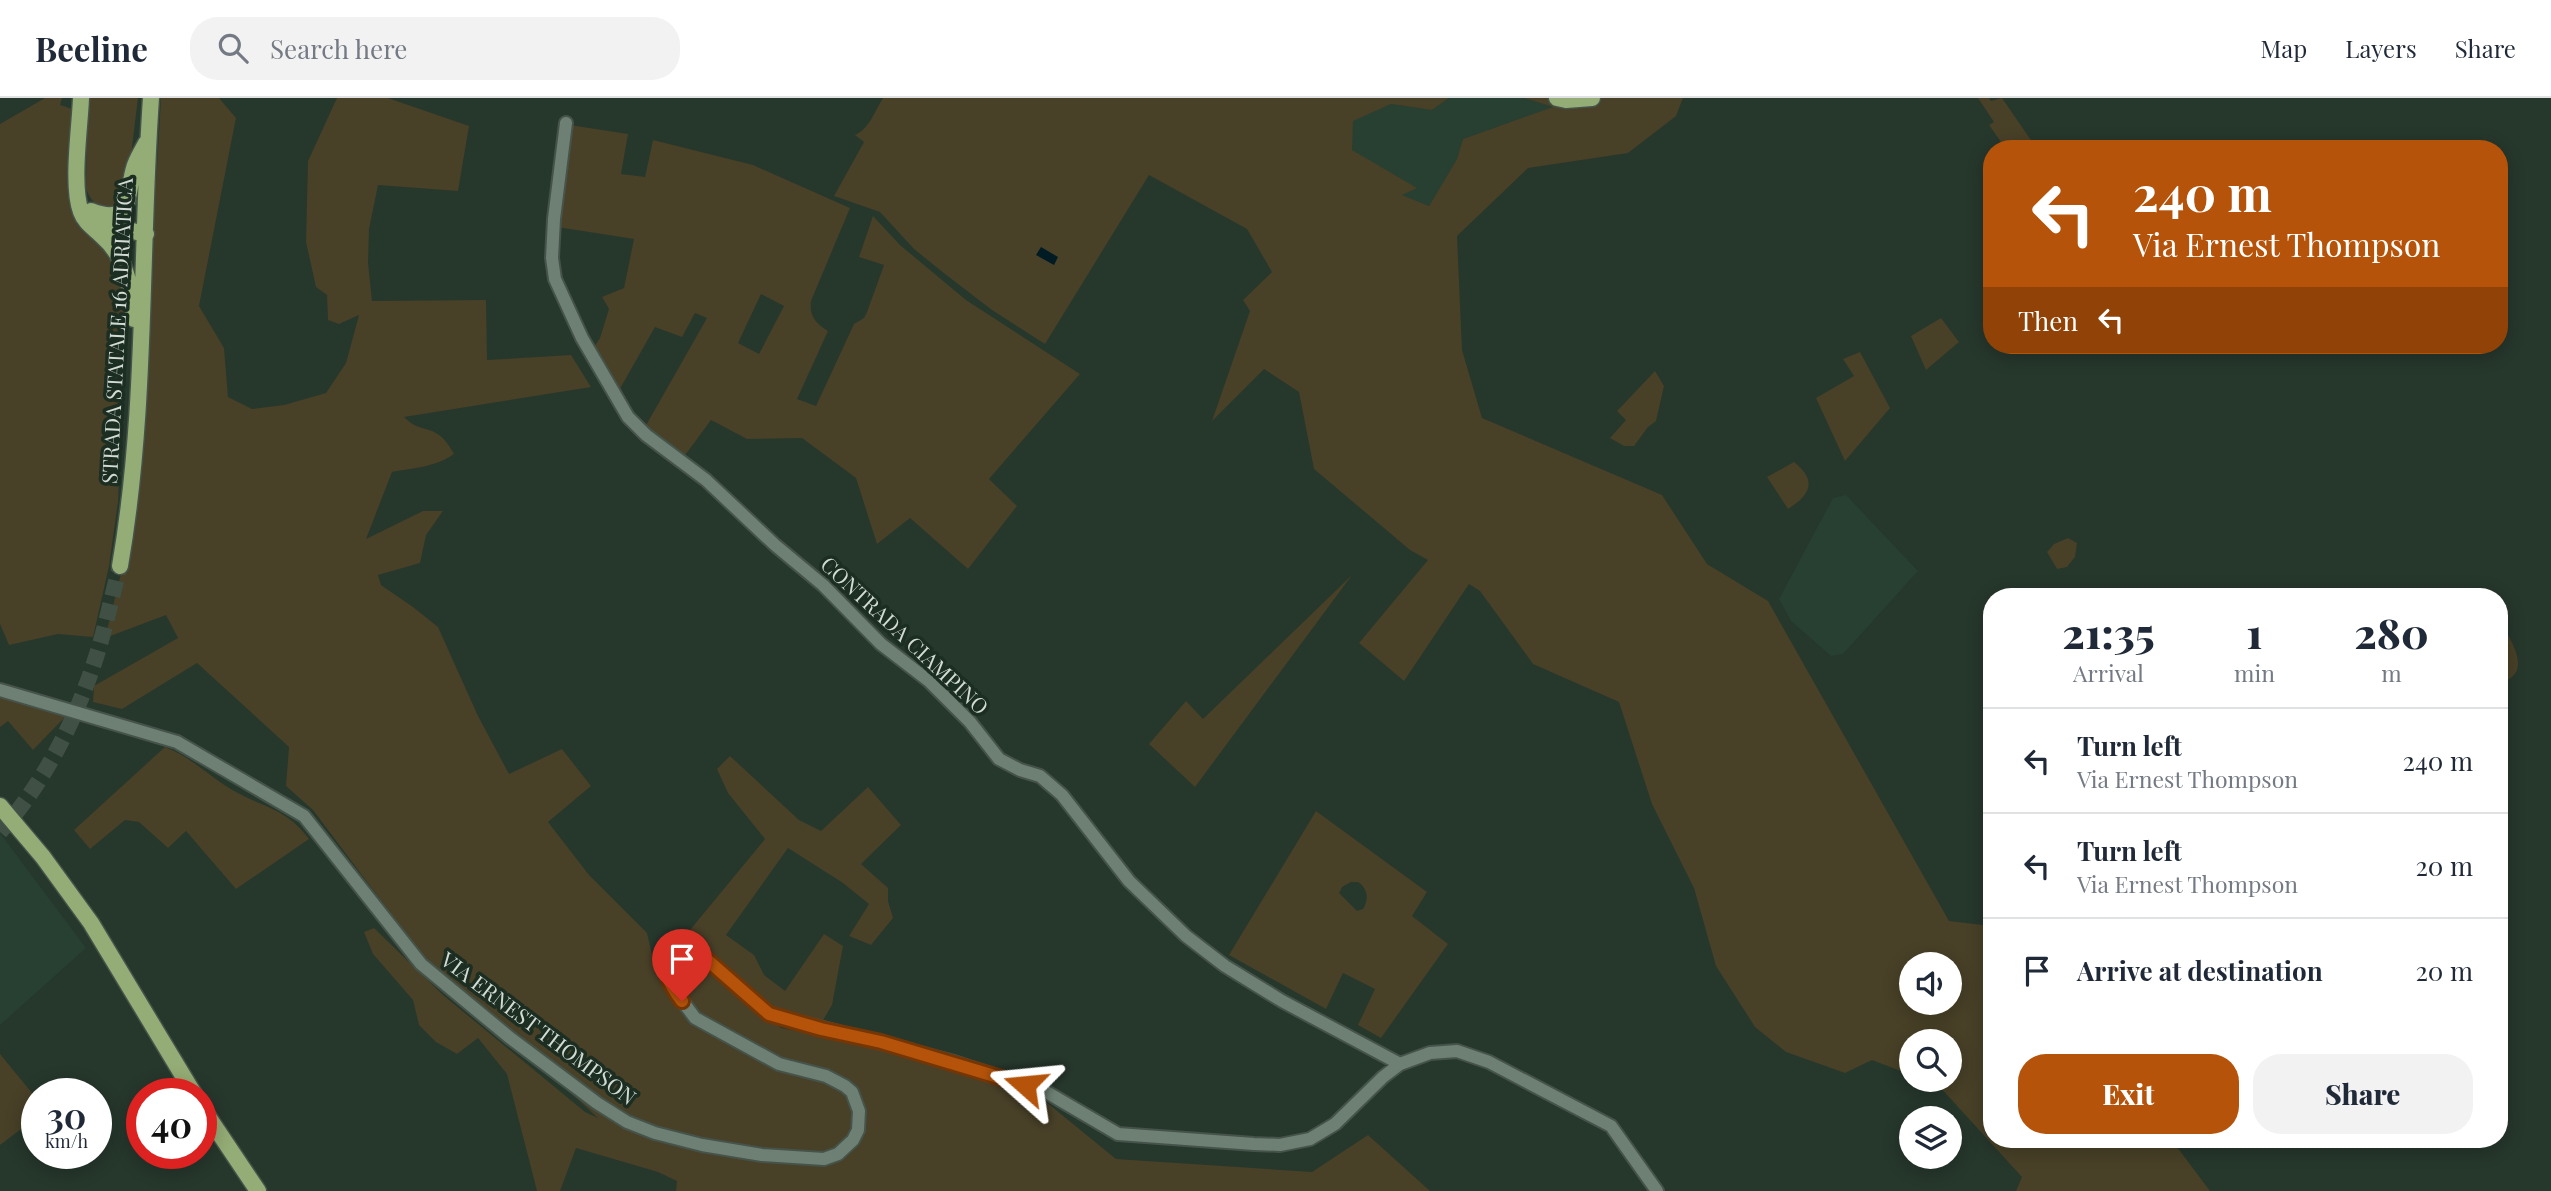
<!DOCTYPE html>
<html lang="en">
<head>
<meta charset="utf-8">
<style>
  :root { --surface:#fff; --page:#f2f2f3; --text:#1f2937; --muted:#747a83; --line:#e0e1e3; --accent:#b45309 }
  body { margin:0; font-family:"Playfair Display",serif; background:var(--page); color:var(--text); height:100vh; display:flex; flex-direction:column; font-size:26px; white-space:nowrap }
  * { box-sizing:border-box; margin:0 }
  p { font-size:23px; color:var(--muted) }
  .icon { flex:none; width:38px; height:38px; fill:none; stroke:currentColor; stroke-width:2; stroke-linecap:round; stroke-linejoin:round }
  .map { position:relative; flex:1; overflow:hidden }
  .sheet { position:absolute; left:1983px; top:490px; width:525px; height:560px; display:flex; flex-direction:column; background:var(--surface); border-radius:28px; box-shadow:0 4px 18px #0003 }
  .sheet>* { flex:none }
  .hud { position:absolute; left:1983px; top:42px; width:525px; height:214px; border-radius:28px; box-shadow:0 4px 18px #0003; background:#b45309; color:#fff; overflow:hidden }
  .controls { position:absolute; left:1899px; top:854px; display:grid; gap:14px }
  .controls a { display:grid; place-items:center; width:63px; height:63px; border-radius:50%; background:var(--surface); box-shadow:0 4px 18px #0003; font-size:35px }
  .speed { position:absolute; left:21px; top:980px; display:flex; gap:14px; font-size:35px; font-weight:700; text-align:center }
  .speed>* { display:grid; place-content:center; width:91px; height:91px; border-radius:50%; background:var(--surface); box-shadow:0 4px 18px #0003; line-height:1 }
  .speed small { font-size:18px; font-weight:400 }
  .speed .limit { border:10px solid #d22; background:#fff; color:#111 }
  .pin { position:absolute; display:grid; place-items:center; width:60px; height:60px; color:#fff; margin:-72px -30px; border-radius:50% 50% 50% 0; rotate:-45deg; box-shadow:0 0 7px #0007 }
  .pin .icon { rotate:45deg }
  .me { position:absolute; width:77px; margin:-38px; rotate:288deg; stroke-linejoin:round; filter:drop-shadow(0 0 5px #0008) }
  .turn { display:flex; align-items:center; gap:24px; height:147px; padding:0 35px; font-size:32px }
  .turn .icon { width:91px; height:91px; stroke-width:2.5 }
  .turn b { display:block; font-size:49px; line-height:60px }
  .then { display:flex; align-items:center; height:66px; padding:0 35px; background:#0003; gap:14px; font-size:26px }
  .eta { display:flex; justify-content:space-evenly; align-items:center; height:119px; text-align:center }
  .eta b { font-size:42px; font-weight:800; line-height:49px }
  .button { display:flex; gap:14px; margin-top:auto; padding:14px 35px }
  .button a { flex:1; height:80px; border-radius:28px; background:var(--accent); color:#fff; font-size:28px; font-weight:800; line-height:80px; text-align:center }
  .button a+a { background:var(--page); color:var(--text) }
  ul { padding:0; list-style:none }
  li { display:flex; align-items:center; gap:21px; height:105px; padding:0 35px; border-top:2px solid var(--line) }
  li div { flex:1 }
  li b { display:block; font-size:26px }
  li em { font-style:normal }
  header { display:flex; align-items:center; gap:42px; box-sizing:border-box; height:98px; padding:0 35px; background:var(--surface); border-bottom:2px solid var(--line) }
  header strong { font-size:33px }
  nav { display:flex; gap:38px; margin-inline-start:auto; font-size:24px }
  .search { width:490px; height:63px; background:var(--page); display:flex; align-items:center; gap:18px; box-sizing:border-box; padding:0 24px; border-radius:28px; color:var(--muted); font-size:26px }
  .map>svg:first-child { display:block }
  .built { fill:#284031 }
  .green { fill:#484027; fill-rule:evenodd }
  .water { fill:#001b23 }
  .lines { fill:none; stroke-linecap:round; stroke-linejoin:round }
  .major-tunnel { stroke:#405045; stroke-width:16; stroke-dasharray:16 8; stroke-linecap:butt }
  .minor-casing { stroke:#45534a; stroke-width:16 }
  .major-casing { stroke:#45534a; stroke-width:19 }
  .minor { stroke:#6d8073; stroke-width:12 }
  .major { stroke:#94ac75; stroke-width:16 }
  .route-casing { stroke:#753606; stroke-width:18 }
  .route { stroke:#b45309; stroke-width:12 }
  .labels { text-anchor:middle; stroke-width:7; stroke-linejoin:round; paint-order:stroke }
  .street-label { font-size:21px; fill:#d2dcd5; stroke:#1c2d22 }
</style>
</head>
<body>
<header>
<strong>Beeline</strong>
<div class="search"><svg class="icon" aria-label="search" viewBox="0 0 24 24"><circle cx="10" cy="10" r="6"/><path d="M15 15l6 6"/></svg>Search here</div>
<nav><a>Map</a><a>Layers</a><a>Share</a></nav>
</header>
<div class="map">
<svg width="2551" height="1093" viewBox="0 0 2551 1093">
  <rect width="100%" height="100%" fill="#26372c"/>
  <!-- built -->
  <path class="built" d="M1449,0h75l30,9 -91,32 -6,20 -28,47 -28,-11 15,-7 -65,-38 2,-30 38,-16 41,6z
    M1846,397l72,76 -75,83 -12,2 -40,-35 -12,-22 54,-101z
    M0,735l86,115 -86,77z"/>
  <!-- green -->
  <path class="green" d="M45,0h17l-2,7 12,4 -4,72 8,42 34,32 14,37 -2,116 -4,94 -9,64 -16,71 -35,-3 -49,11 -9,-21v-500z
    M87,0h51l-7,57 -12,48 -8,6c-14,-4 -20,-6 -25,-21z
    M161,0h58l17,20 -37,188 25,42 4,49 24,12 32,-4 42,-12 20,-30 13,-48 -20,9 -11,-4 -1,-25 -11,-8 -10,-45 2,-81 29,-63h51l81,28 -11,65 -80,-6 -9,44 -1,34 4,38 114,-1 1,60 84,-5 20,32 -187,30c20,20 32,3 50,37 -18,13 -41,14 -62,18l-26,67 57,-28h20l-17,24 -6,28 -42,12 3,10 32,22 25,20 40,89 31,58 53,-25 29,37 -43,36 41,53 58,58 8,35 21,-18h12l93,78 105,21 149,44 81,66 196,13 56,-37 62,56h-754l1,-10 -19,-9 -82,-24 -16,43h-23l-30,-117 -29,-36 -21,16 -21,-12 -17,-17 -6,-25 -40,-46 -9,-22 10,-4 69,67 142,117 13,6 -174,-160 -111,-148 -27,-24 3,-39 -92,-84 -75,46 -29,-7 1,-16 84,-48 -12,-23 -61,23 16,-64 18,-96z
    M883,0h566l-17,12 -41,-6 -38,17 -1,29 65,38 -15,7 27,11 28,-47 6,-20 90,-32 -29,-9h159l-7,18 -48,37 -100,15 -71,68 5,114 20,68 180,77 45,69 61,37 181,320 42,5 1,213h179l39,52h-194l6,-14 -84,-92 -14,-5h26v-39h-39v34l-39,-15 -27,13 -59,-21 -31,-25 -39,-61 -22,-78 -42,-84 -33,-102 -86,-38 -53,-73 -11,-7 -65,97 -45,-38 69,-83 -18,-10 -96,-81 -15,-77 -35,-23 -52,52 38,-110 -7,-11 29,-28 -25,-43 -98,-54 -104,169 -53,-34 -47,-36 -31,-25 -34,-37 -46,-16 30,-54 -9,-7c14,-6 20,-24 28,-37zM1911,866h39v39h-39z
    M1978,0h11l2,3 11,-3 33,48 -4,3h-25l-17,-24 5,-3z
    M570,27l58,9 -7,40 24,3 8,-37 100,25 97,43 -39,93c-2,15 5,23 17,30l-31,68 19,7 38,-82 10,-6 3,-6 17,-47 -25,-8 14,-41 27,29 66,55 114,74 -91,105 28,27 -49,63 -58,-51 -33,26 -21,-66 -54,-40 -55,1 -36,-19 -28,38 -38,-31 62,-109 -12,-5 -13,24 -27,-10 -38,67 -25,-44 8,-12 9,-29 -7,-12 22,-9 10,-49 -77,-12zM761,196l23,12 -25,48 -21,-11z
    M1941,220l18,24 -33,28 -15,-34z
    M1860,254l30,56 -45,53 -29,-63 38,-22 -11,-17z
    M1655,273l9,15 -8,35 -8,6 -14,19h-10l-14,-8 16,-18 -9,-9z
    M1794,364c24,19 16,33 -6,47l-21,-32z
    M2068,440l9,5 -2,14 -8,10 -10,2 -10,-17 7,-8z
    M1352,477l-157,212 -46,-43 37,-43 17,18z
    M2506,533c10,19 24,44 -7,52v-48z
    M0,598l65,21 -32,33 -25,-29 -8,6z
    M165,649c24,9 42,27 64,41 31,19 57,19 80,51l-73,50 -50,-58 -18,17 -29,-26 -14,-2 -35,29 -16,-19z
    M730,658l69,64 22,11 47,-44 33,38 -40,39 27,24v13l5,17 -22,27 -22,-9 20,-32 -26,-21 -55,-35 -62,87 28,20 10,20 21,16 39,-57 19,12 -11,59 -10,17 -55,-13 -82,-73 80,-97 -37,-46 -11,-24z
    M1316,713l111,81 -15,24 36,28 -67,94 -23,-13 17,-36 -32,-16 -17,36 -97,-54zM1351,784h7c10,7 11,17 5,27l-6,2 -18,-18 3,-6z
    M0,956l37,45v18l-37,28z"/>
  <!-- water -->
  <path class="water" d="M1041,149l17,10 -4,8 -18,-10z"/>
  <g class="lines">
    <!-- major-tunnel -->
    <path class="major-tunnel" d="M0,734c45,-50 77,-114 97,-178 9,-28 15,-59 23,-88"/>
    <!-- minor casing -->
    <g class="minor-casing">
      <path id="minor" d="M566,25l-12,96 -2,39 3,21 27,59 46,79 18,18 60,45 69,65 48,40 58,59 48,37 41,41 29,37 21,11 20,6 22,19 67,86 57,55 39,30 57,35 118,63
        M0,592l177,52 127,74 117,148 88,73 88,66 30,19 28,11 47,12 60,10 62,4 14,-5 15,-14 5,-10 1,-19 -7,-19 -7,-6 -19,-10 -47,-12 -84,-46 -25,-34 -5,-15 1,-12 7,-9 11,-3 12,5 73,64 185,48 94,31 70,41 136,10 26,1 30,-6 25,-15 48,-47 17,-13 30,-11 27,-2 32,11 122,64 46,65"/>
    </g>
    <!-- major casing -->
    <g class="major-casing">
      <path id="major" d="M81,0c-1,29 -10,87 0,114 4,11 13,16 21,24 25,22 29,52 32,83
        M1557,0l9,2 26,-2
        M91,113c42,16 35,-16 43,-43 2,-8 8,-17 12,-25
        M97,118l17,11 32,7
        M120,468c27,-155 20,-312 31,-468
        M0,708l43,51 48,66 103,171
        M201,1008l57,85"/>
    </g>
    <!-- minor -->
    <use href="#minor" class="minor"/>
    <!-- major -->
    <use href="#major" class="major"/>
  </g>
  <g class="lines">
    <!-- route casing -->
    <g class="route-casing">
      <path id="route" d="M682,903c-13,-17 -23,-33 -9,-54l11,-3 12,6 73,64 52,15 60,13 144,43"/>
    </g>
    <!-- route -->
    <use href="#route" class="route"/>
  </g>
  <g class="labels">
    <!-- street labels -->
    <g class="street-label">
      <text transform="translate(118 233) rotate(-87)" y="7">STRADA STATALE 16 ADRIATICA</text>
      <text transform="translate(904 538) rotate(43)" y="7">CONTRADA CIAMPINO</text>
      <text transform="translate(538 931) rotate(37)" y="7">VIA ERNEST THOMPSON</text>
    </g>
  </g>
</svg>
<div class="controls">
<a><svg class="icon" aria-label="sound" viewBox="0 0 24 24"><path d="M4 9h4l5-4v14l-5-4H4zM17 9q2 3 0 6"/></svg></a>
<a><svg class="icon" aria-label="search" viewBox="0 0 24 24"><circle cx="10" cy="10" r="6"/><path d="M15 15l6 6"/></svg></a>
<a><svg class="icon" aria-label="layers" viewBox="0 0 24 24"><path d="M12 4l9 5-9 5-9-5zM3 14l9 5 9-5"/></svg></a>
</div>
<div class="speed"><div>30<small>km/h</small></div><div class="limit">40</div></div>
<div class="pin" style="left:682px;top:903px;background:#d93025"><svg class="icon" aria-label="arrive" viewBox="0 0 24 24"><path d="M6 21V4h12l-3 4 3 4H6"/></svg></div>
<svg class="me" style="left:1025px;top:987px" viewBox="-20 -20 40 40"><path d="M0-17L14 15 0 8-14 15z" fill="#b45309" stroke="#fff" stroke-width="4"/></svg>
<div class="hud">
<div class="turn"><svg class="icon" aria-label="left" viewBox="0 0 24 24"><path d="M17 20v-9H6M10 6l-5 5 5 5"/></svg><div><b>240 m</b>Via Ernest Thompson</div></div>
<div class="then">Then<svg class="icon" aria-label="left" viewBox="0 0 24 24"><path d="M17 20v-9H6M10 6l-5 5 5 5"/></svg></div>
</div>
<section class="sheet">
<div class="eta">
<div><b>21:35</b><p>Arrival</p></div>
<div><b>1</b><p>min</p></div>
<div><b>280</b><p>m</p></div>
</div>
<ul>
<li><svg class="icon" aria-label="left" viewBox="0 0 24 24"><path d="M17 20v-9H6M10 6l-5 5 5 5"/></svg><div><b>Turn left</b><p>Via Ernest Thompson</p></div><em>240 m</em></li>
<li><svg class="icon" aria-label="left" viewBox="0 0 24 24"><path d="M17 20v-9H6M10 6l-5 5 5 5"/></svg><div><b>Turn left</b><p>Via Ernest Thompson</p></div><em>20 m</em></li>
<li><svg class="icon" aria-label="arrive" viewBox="0 0 24 24"><path d="M6 21V4h12l-3 4 3 4H6"/></svg><div><b>Arrive at destination</b></div><em>20 m</em></li>
</ul>
<div class="button"><a>Exit</a><a>Share</a></div>
</section>
</div>
</body>
</html>
